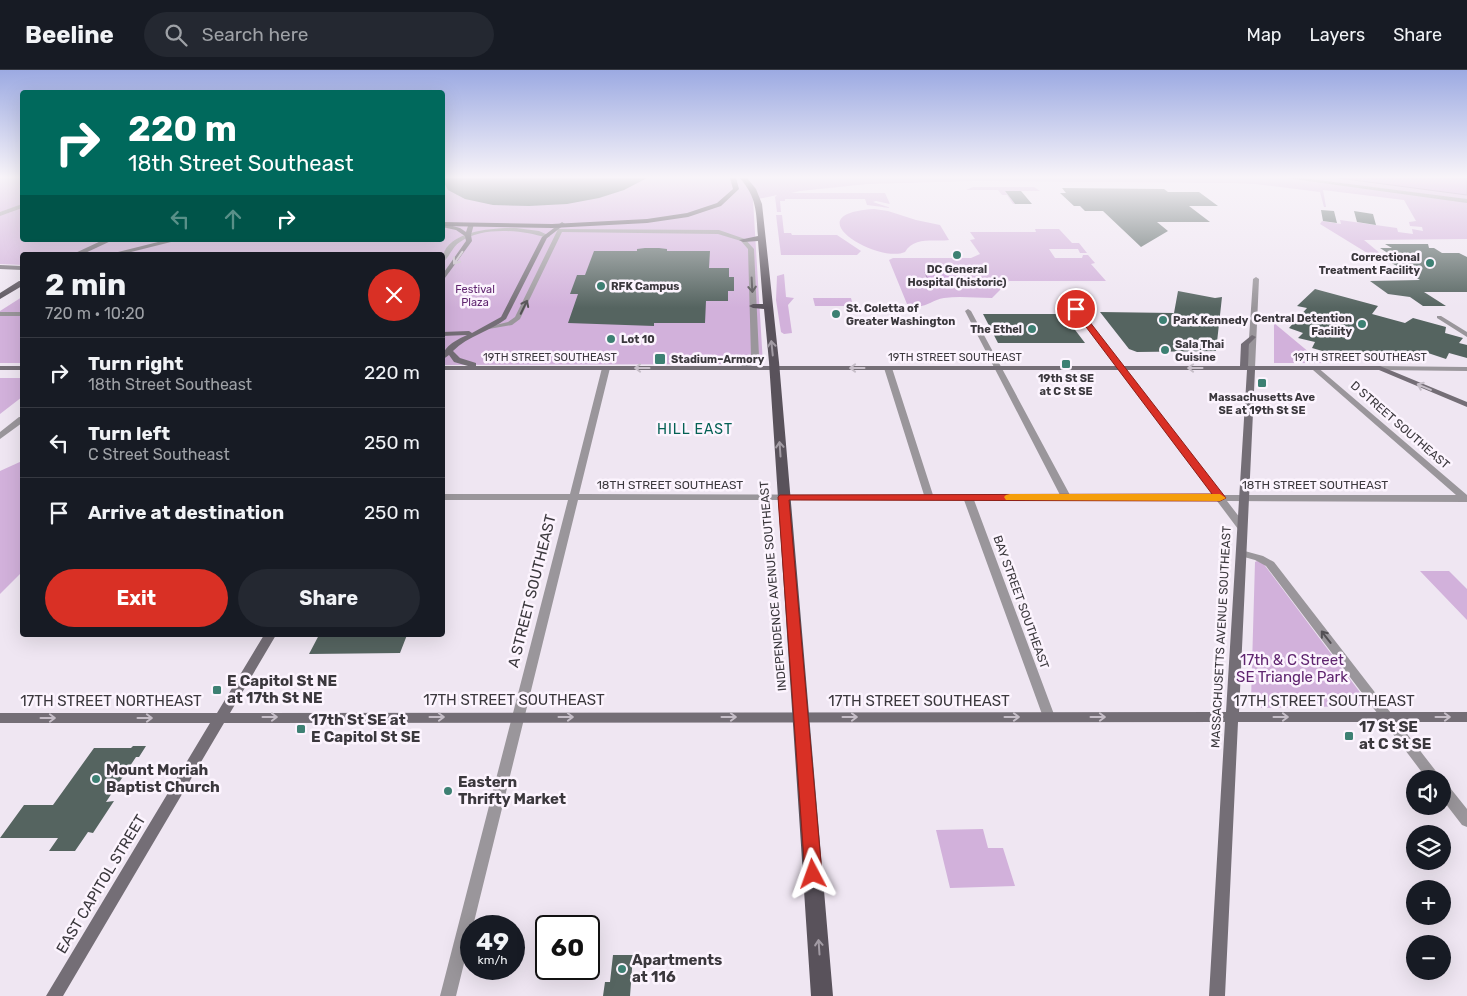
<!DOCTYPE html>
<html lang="en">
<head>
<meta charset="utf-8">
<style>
  :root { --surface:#171b24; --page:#242831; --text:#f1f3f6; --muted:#9ea1a6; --line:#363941; --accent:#d93025 }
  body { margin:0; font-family:Rubik,sans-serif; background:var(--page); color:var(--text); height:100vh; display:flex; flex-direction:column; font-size:19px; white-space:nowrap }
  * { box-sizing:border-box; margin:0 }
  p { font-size:16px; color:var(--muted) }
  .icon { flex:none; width:28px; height:28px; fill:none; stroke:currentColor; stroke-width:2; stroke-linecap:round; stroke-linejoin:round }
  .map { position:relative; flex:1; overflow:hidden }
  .sheet { position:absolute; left:20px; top:182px; width:425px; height:385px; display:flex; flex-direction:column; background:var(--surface); border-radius:5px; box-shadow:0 5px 20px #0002 }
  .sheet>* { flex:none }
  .banner { position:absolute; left:20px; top:20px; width:425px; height:152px; border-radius:5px; box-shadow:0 5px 20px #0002; background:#00695c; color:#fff; overflow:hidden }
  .controls { position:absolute; left:1406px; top:700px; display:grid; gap:10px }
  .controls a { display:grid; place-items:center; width:45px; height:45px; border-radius:50%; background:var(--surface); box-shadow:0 5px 20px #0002; font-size:25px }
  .speed { position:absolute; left:460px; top:845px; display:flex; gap:10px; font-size:25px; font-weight:700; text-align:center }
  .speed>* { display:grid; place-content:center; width:65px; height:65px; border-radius:50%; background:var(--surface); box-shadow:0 5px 20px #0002; line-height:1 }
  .speed small { font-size:12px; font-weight:400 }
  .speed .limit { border:2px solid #111; border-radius:8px; background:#fff; color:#111 }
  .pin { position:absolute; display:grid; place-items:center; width:42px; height:42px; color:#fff; margin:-21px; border:2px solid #fff; border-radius:50%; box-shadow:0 1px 5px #0007 }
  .me { position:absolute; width:55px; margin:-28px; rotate:356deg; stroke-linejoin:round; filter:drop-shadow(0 0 4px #0008) }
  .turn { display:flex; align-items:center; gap:18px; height:105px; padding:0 25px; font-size:22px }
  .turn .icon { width:65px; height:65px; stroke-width:2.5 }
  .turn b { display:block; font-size:35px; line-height:42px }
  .lanes { display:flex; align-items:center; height:48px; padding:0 25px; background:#0003; justify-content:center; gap:25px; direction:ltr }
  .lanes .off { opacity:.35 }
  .round { display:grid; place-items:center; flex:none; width:52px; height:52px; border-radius:26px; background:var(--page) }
  .summary { display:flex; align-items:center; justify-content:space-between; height:85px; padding:0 25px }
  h1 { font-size:30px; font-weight:700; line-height:38px }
  .cta { display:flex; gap:10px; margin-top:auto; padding:10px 25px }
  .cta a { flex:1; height:58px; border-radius:30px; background:var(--accent); color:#fff; font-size:20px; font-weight:700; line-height:58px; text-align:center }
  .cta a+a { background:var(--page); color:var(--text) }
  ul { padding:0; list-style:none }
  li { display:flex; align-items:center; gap:15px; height:70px; padding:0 25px; border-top:1px solid var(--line) }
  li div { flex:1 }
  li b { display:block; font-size:19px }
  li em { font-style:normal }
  header { display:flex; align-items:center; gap:30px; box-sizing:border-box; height:70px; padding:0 25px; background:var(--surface); border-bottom:1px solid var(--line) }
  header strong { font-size:24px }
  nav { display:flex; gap:28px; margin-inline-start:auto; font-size:18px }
  .search { width:350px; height:45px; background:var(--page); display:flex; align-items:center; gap:12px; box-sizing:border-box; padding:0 18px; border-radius:28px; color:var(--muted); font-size:19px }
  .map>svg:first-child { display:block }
  .green { fill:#d2b1db }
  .water { fill:#ca9ad8; stroke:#9f7daa }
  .building { fill:#556460 }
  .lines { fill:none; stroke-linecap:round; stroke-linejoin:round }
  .street { fill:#9a969b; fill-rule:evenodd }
  .secondary { fill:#746e76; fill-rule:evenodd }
  .primary { fill:#59525b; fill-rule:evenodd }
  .oneway { stroke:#c6bec8 }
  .oneway2 { stroke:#535054 }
  .oneway3 { stroke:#a29ba4 }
  .route { fill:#d93025; stroke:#8d1f18 }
  .slow { fill:#f59e0b }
  .poi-dot { fill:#3d8073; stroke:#fcf4fe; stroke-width:2 }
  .labels { text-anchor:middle; stroke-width:5; stroke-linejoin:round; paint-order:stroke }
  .far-poi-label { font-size:11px; font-weight:bold; fill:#3b383d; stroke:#fcf4fe; text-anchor:start }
  .far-park-label { font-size:11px; fill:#602670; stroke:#fcf4fe }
  .far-street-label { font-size:11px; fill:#3b383d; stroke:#fcf4fe }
  .street-label { font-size:12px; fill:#3b383d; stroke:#fcf4fe }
  .neighbourhood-label { font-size:14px; letter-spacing:1px; fill:#046154; stroke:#fcf4fe }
  .near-street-label { font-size:15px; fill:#3b383d; stroke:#fcf4fe }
  .near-park-label { font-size:15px; fill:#602670; stroke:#fcf4fe }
  .near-poi-label { font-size:15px; font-weight:bold; fill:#3b383d; stroke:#fcf4fe; text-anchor:start }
</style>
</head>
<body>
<header>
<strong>Beeline</strong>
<div class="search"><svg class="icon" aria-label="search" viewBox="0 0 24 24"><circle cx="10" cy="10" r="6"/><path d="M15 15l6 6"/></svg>Search here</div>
<nav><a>Map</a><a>Layers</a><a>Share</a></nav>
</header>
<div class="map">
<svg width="1467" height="926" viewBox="0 0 1467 926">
  <rect width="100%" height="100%" fill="#efe6f2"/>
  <!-- green -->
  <path class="green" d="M0,108h22v62h420l1,-62h894l130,17v44l-103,1 23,19h-10l-57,-35 2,-3 19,3 -1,-4 57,8 1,4 15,2 -1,-5 11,2 -1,-4 -12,-1 -1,-4 7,-1 -12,-21 -81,-10 3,17h-2l-4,-15 -65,-8 -24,-1 -256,-2 -108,3 -67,7 -9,2h94l5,11 -14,-3 -3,1 18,6 -24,-3 -2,-6h-80v2h-5l1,11h-4l-2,-15 2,-2 -24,5 10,164 -320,1 -1,-110h-420v10l-22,-1z
    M973,117h61l6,4h-35l10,13h-2l-6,-9h-5l-4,-5h-32z
    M874,139l14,2 28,9 24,5 9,15c-14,2 -35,-4 -44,12 -26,12 -113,-38 -31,-43z
    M776,145h6l2,18h7l1,2h45l24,16 -4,4h-76z
    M1035,159h24l13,14h7l8,10h-7l-2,-4h-29l6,9h27l1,-3h5l7,8 -4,1 15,17h-97l-17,17c-16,0 -32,-2 -48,0 -14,2 -19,13 -37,6l-18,-44 4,-2h78l9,-4 -10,-14 5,-1 -5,-7h66z
    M784,204l2,23 8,1 -6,7 4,28 -8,1 -3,-2 -5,-32 1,-24z
    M22,227v66h-22v-52z
    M813,228h38l2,8h-38z
    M1274,253l48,40h-48z
    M0,308h22v19l-22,17z
    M22,391v111l-22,22v-123z
    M1257,491l6,2 102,136 1,5 -2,2 -102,2 -8,-3 -3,-5 4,-138z
    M1420,501h29l18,18v31z
    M983,759l5,19h15l12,38 -65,2 -14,-58z"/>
  <!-- water -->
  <path class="water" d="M1338,108h129v17z
    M930,201l27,2 8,6c-11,6 -27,7 -38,-1l-2,-6z"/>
  <!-- building -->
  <path class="building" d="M442,108h205l-23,12 -25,8 -32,6 -38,2 -36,-1 -28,-6 -17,-9z
    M1062,118l102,1 4,3h31l19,14h-29l21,16h-53l11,9 -27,16 -38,-36h-18l-5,-5h-6l-14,-13h6z
    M1005,121h16l11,13h-17z
    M1321,140l13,1 3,12 -14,-2z
    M1354,141l19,3 3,11 -19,-3z
    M1385,174h43l1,4h5l8,5h17l8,4v35h-43l22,14h-23l-13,-9 -22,-3 -18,-13 50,-1 -35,-21h12l-17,-11h12z
    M645,178h14l8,1v2h43l-1,17h20v9h5v14h-6v10h-22l-1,22h-51v3l-86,-3 10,-29h-8l7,-19h8l9,-24h43v-2z
    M1315,219l63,17 -6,8 33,9 8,-5 33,9 -1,6 18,5 -4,5 8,2v13l-18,-5 -3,6 -18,-6 -7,5 -19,-5 -5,5 -21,-5 -4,5 -18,-5 -7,5 -35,-10 3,-6 -17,-4 5,-5 -14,-5 18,-20 -10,-2z
    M1178,221l37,7 7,-1 -6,54 -79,1 -8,-3 -29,-37 74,1z
    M983,244h80l22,29h-87z
    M319,565h88l-7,18 -91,1z
    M133,676h13l-7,11h-3l-30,45 8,-1 -21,32 -5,-1 -13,19h-26l9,-13h-58l24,-33h29l41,-57h37z
    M613,885h20l-3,41h-27l2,-14h5z"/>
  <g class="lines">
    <!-- street -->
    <path class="street" d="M1286,108h16l165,21v4z
      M22,134v4l-22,8v-4z
      M516,158l23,3 11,5 -3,2c-24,-8 -65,-12 -87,4 -8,5 -10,15 -18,21 0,-33 51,-35 74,-35z
      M558,159l161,1 26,9 9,10 5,107c-5,6 -10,15 -19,14l-1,-2 12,-12 -3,-107 -7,-8 -23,-7 -156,-2 -42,87 -8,6 -29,5v-2l25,-6 7,-5z
      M1256,207l3,2 -4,89 -4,2 -4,-2 6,-89z
      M1076,237l2,1 144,187h234l-143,-125v-4h3l151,129v7l-240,-1 20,26 -5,3 -4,-1 -21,-28 -243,-1 81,217 -1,4 -5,1 -5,-1 -1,-4 -79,-217h-386l-105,426h-2v9l-15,61h-16l128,-496h-126v-6h128l32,-126 4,-2 4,2 -31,126 345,1 -40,-127 4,-2 4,2 41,127h127l-95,-184 3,-2 3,2 99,184h143l-139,-185v-2z
      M0,242h22v4h-22z
      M1437,246h4l26,16v5l-30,-19z
      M1377,296l90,1v4l-87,-1h-3z
      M19,347h3v6l-22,16v-7z
      M1241,480l22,6 11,6 168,217h-15l-161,-213 -11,-6 -18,-5 -1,-2z
      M1442,712l5,2 20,25v18l-5,-2 -20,-26z"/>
    <!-- secondary -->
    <path class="secondary" d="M562,152l3,2 -1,1 -17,13 -41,81c-16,12 -38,17 -53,32l7,7 16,5v3h764l1,-22 11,-9 4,2 -7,7 -1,22h132l87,36v5l-88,-37h-124l-16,342h228v10h-229l-13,274h-16l16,-274 -1001,1 -161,273h-17l164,-273h-210v-10h217l47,-78h12l-46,78 996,-1 21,-342h-805v-4h26l-14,-4 -5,-7 -7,5c0,-13 14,-20 25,-25l-25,1v-4l27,-1 3,2 29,-16 41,-80z
      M442,153l18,5 6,4 3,-9 5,1 -3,11 1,6 -30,41v-7l24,-34 -1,-5 -9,-6 -14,-3z
      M0,195l22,1v4l-22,-1z
      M0,296h22v4h-22z"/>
    <!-- primary -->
    <path class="primary" d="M730,108h6l3,11 -18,17 -33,11 -41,6 -95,5 -110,-2v-4l110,2 95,-5 40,-6 30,-10 16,-14z
      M740,108h7l9,11 6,15 17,158 54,634h-22l-42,-634 -5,-53 -11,-1 -4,-2 4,-2h10l-5,-63 -15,1 -4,-2 19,-4c-2,-25 -1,-38 -18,-58z
      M103,170h10l-32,15h-10z
      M166,170h13l-60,15h-13z
      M19,211h3v5l-22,13v-6z"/>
  </g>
  <!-- one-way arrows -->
  <defs><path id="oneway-shaft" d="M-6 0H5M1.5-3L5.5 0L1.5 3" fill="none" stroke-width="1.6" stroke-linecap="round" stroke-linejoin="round" transform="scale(1.25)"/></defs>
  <g class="oneway">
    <use href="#oneway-shaft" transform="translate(458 188) rotate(125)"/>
    <use href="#oneway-shaft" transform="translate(642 298) rotate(180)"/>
    <use href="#oneway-shaft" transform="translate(857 298) rotate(180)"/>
    <use href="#oneway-shaft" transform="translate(1195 298) rotate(-180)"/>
    <use href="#oneway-shaft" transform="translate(1424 317) rotate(-157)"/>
    <use href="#oneway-shaft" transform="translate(270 647)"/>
    <use href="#oneway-shaft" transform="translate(437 647)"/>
    <use href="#oneway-shaft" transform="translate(566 647)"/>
    <use href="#oneway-shaft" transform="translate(729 647)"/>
    <use href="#oneway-shaft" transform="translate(850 647)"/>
    <use href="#oneway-shaft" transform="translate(1012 647)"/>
    <use href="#oneway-shaft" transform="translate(1098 647)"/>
    <use href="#oneway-shaft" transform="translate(1281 647)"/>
    <use href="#oneway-shaft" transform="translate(1443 647)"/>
    <use href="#oneway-shaft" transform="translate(48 648)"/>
    <use href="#oneway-shaft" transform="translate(145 648)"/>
  </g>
  <g class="oneway2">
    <use href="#oneway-shaft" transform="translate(752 215) rotate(87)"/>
    <use href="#oneway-shaft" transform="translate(524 237) rotate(-64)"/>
    <use href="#oneway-shaft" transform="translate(1326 567) rotate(-128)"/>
  </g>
  <g class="oneway3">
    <use href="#oneway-shaft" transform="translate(772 278) rotate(-96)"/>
    <use href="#oneway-shaft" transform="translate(780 379) rotate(-94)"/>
    <use href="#oneway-shaft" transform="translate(819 877) rotate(-94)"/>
  </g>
  <!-- sky -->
  <linearGradient id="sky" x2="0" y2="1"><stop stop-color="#9caae2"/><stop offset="0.45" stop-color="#f8f4f9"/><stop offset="1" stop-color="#f8f4f9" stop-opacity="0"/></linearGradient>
  <rect width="1467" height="238" fill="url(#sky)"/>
  <!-- route -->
  <path class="route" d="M1074,238h5l147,190 -6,3 -431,-1 33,374 -3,6 -6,3 -6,-3 -2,-6 -27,-377 2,-2 432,-1 -138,-183z"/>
  <!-- slow -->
  <path class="slow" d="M1010,424h210l6,4 -6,3 -214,-1 -2,-3 2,-2z"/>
  <!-- markers -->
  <g class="poi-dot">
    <circle cx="957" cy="185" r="5"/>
    <circle cx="1430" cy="193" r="5"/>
    <circle cx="601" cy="216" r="5"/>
    <circle cx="836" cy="244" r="5"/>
    <circle cx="1163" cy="250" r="5"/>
    <circle cx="1362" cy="254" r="5"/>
    <circle cx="1032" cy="259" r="5"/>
    <circle cx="611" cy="269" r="5"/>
    <circle cx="1165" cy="280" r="5"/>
    <rect x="654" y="283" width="12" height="12" rx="2.5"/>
    <rect x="1061" y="289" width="10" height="10" rx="2.5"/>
    <rect x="1257" y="308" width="10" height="10" rx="2.5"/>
    <rect x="212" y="615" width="10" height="10" rx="2.5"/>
    <rect x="296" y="654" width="10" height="10" rx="2.5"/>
    <rect x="1344" y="661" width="10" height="10" rx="2.5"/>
    <circle cx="96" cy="709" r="5"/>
    <circle cx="448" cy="721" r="5"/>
    <circle cx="622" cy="899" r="5"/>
  </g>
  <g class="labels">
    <!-- far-poi labels -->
    <g class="far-poi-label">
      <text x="1420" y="191" text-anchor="end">Correctional<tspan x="1420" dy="13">Treatment Facility</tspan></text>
      <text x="957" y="203" text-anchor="middle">DC General<tspan x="957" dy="13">Hospital (historic)</tspan></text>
      <text x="611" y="220">RFK Campus</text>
      <text x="846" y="242">St. Coletta of<tspan x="846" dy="13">Greater Washington</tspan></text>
      <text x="1352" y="252" text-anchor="end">Central Detention<tspan x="1352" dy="13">Facility</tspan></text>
      <text x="1173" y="254">Park Kennedy</text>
      <text x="1022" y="263" text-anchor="end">The Ethel</text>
      <text x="621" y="273">Lot 10</text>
      <text x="1175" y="278">Sala Thai<tspan x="1175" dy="13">Cuisine</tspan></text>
      <text x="671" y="293">Stadium–Armory</text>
      <text x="1066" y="312" text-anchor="middle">19th St SE<tspan x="1066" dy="13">at C St SE</tspan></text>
      <text x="1262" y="331" text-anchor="middle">Massachusetts Ave<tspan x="1262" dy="13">SE at 19th St SE</tspan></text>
    </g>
    <!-- far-park labels -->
    <g class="far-park-label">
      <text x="475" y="223">Festival<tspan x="475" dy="13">Plaza</tspan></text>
    </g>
    <!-- far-street labels -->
    <g class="far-street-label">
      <text x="550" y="291">19TH STREET SOUTHEAST</text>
      <text x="955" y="291">19TH STREET SOUTHEAST</text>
      <text x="1360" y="291">19TH STREET SOUTHEAST</text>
    </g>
    <!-- street labels -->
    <g class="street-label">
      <text transform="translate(1400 355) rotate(41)" y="4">D STREET SOUTHEAST</text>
      <text x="670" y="419">18TH STREET SOUTHEAST</text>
      <text x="1315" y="419">18TH STREET SOUTHEAST</text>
      <text transform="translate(773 516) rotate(-95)" y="4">INDEPENDENCE AVENUE SOUTHEAST</text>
      <text transform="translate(1021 532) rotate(70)" y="4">BAY STREET SOUTHEAST</text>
      <text transform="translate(1221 567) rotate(-87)" y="4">MASSACHUSETTS AVENUE SOUTHEAST</text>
    </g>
    <!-- neighbourhood labels -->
    <g class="neighbourhood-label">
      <text x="695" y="364">HILL EAST</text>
    </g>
    <!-- near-street labels -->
    <g class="near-street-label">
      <text transform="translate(532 521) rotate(-76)" y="5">A STREET SOUTHEAST</text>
      <text x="514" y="635">17TH STREET SOUTHEAST</text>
      <text x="111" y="636">17TH STREET NORTHEAST</text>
      <text x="919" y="636">17TH STREET SOUTHEAST</text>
      <text x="1324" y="636">17TH STREET SOUTHEAST</text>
      <text transform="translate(101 814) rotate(-59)" y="5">EAST CAPITOL STREET</text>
    </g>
    <!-- near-park labels -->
    <g class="near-park-label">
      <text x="1292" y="595">17th &amp; C Street<tspan x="1292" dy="17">SE Triangle Park</tspan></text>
    </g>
    <!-- near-poi labels -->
    <g class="near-poi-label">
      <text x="227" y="616">E Capitol St NE<tspan x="227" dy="17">at 17th St NE</tspan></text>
      <text x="311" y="655">17th St SE at<tspan x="311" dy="17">E Capitol St SE</tspan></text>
      <text x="1359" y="662">17 St SE<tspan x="1359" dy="17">at C St SE</tspan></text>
      <text x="106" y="705">Mount Moriah<tspan x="106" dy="17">Baptist Church</tspan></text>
      <text x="458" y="717">Eastern<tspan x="458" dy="17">Thrifty Market</tspan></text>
      <text x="632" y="895">Apartments<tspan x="632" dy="17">at 116</tspan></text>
    </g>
  </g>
</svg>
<div class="controls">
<a><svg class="icon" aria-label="sound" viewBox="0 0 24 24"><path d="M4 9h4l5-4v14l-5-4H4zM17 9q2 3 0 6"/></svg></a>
<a><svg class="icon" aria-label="layers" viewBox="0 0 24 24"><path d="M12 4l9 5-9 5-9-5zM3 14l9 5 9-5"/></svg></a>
<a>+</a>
<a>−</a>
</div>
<div class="speed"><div>49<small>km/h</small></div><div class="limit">60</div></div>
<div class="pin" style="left:1076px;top:239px;background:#d93025"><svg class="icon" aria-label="arrive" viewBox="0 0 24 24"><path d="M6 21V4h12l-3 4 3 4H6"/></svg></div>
<svg class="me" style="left:813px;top:804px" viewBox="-20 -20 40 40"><path d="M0-17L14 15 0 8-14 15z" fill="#d93025" stroke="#fff" stroke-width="4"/></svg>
<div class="banner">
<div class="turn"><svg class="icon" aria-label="right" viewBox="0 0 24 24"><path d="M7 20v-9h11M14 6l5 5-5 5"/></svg><div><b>220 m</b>18th Street Southeast</div></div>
<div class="lanes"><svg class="icon off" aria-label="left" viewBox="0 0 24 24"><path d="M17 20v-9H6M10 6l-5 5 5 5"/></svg><svg class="icon off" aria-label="ahead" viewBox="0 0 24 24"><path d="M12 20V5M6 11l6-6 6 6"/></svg><svg class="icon" aria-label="right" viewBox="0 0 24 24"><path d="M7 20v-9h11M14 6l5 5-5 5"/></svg></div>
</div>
<section class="sheet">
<div class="summary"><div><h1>2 min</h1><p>720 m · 10:20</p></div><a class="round" style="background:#d93025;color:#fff"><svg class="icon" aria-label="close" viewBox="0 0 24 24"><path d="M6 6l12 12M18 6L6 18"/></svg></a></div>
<ul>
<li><svg class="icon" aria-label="right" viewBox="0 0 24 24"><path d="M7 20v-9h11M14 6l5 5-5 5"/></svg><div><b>Turn right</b><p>18th Street Southeast</p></div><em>220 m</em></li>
<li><svg class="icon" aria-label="left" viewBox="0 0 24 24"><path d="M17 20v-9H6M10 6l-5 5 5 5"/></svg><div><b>Turn left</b><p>C Street Southeast</p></div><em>250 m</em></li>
<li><svg class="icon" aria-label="arrive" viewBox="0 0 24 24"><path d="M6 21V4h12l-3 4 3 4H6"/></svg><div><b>Arrive at destination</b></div><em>250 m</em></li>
</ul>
<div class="cta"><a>Exit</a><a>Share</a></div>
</section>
</div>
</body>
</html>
